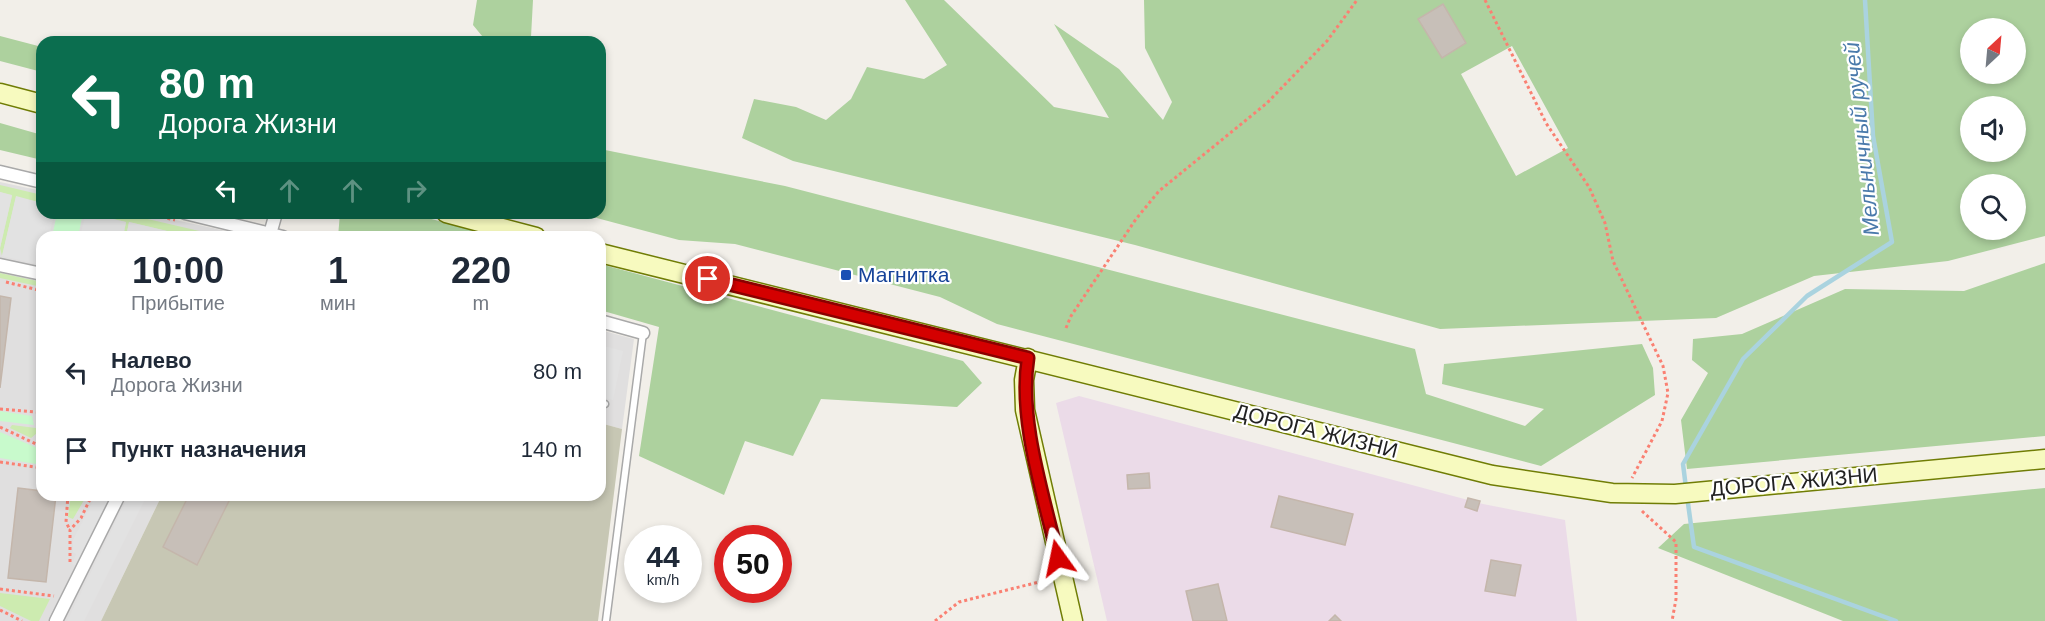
<!DOCTYPE html>
<html lang="ru">
<head>
<meta charset="utf-8">
<style>
  :root { --surface:#fff; --page:#f6f6f7; --text:#1f2937; --muted:#747a83 }
  body { margin:0; font-family:Helvetica,sans-serif; background:var(--page); color:var(--text); height:100vh; display:flex; flex-direction:column; font-size:22px; white-space:nowrap }
  * { box-sizing:border-box; margin:0 }
  p { font-size:20px; color:var(--muted) }
  .icon { flex:none; width:33px; height:33px; fill:none; stroke:currentColor; stroke-width:2; stroke-linecap:round; stroke-linejoin:round }
  .map { position:relative; flex:1; overflow:hidden }
  .sheet { position:absolute; left:36px; top:231px; width:570px; height:270px; display:flex; flex-direction:column; background:var(--surface); border-radius:18px; box-shadow:0 3px 9px #0003 }
  .sheet>* { flex:none }
  .top-card { position:absolute; left:36px; top:36px; width:570px; height:183px; border-radius:18px; box-shadow:0 3px 9px #0003; background:#0b6e4f; color:#fff; overflow:hidden }
  .needle { width:39px; rotate:26deg }
  .buttons { position:absolute; left:1960px; top:18px; display:grid; gap:12px }
  .buttons a { display:grid; place-items:center; width:66px; height:66px; border-radius:50%; background:var(--surface); box-shadow:0 3px 9px #0003; font-size:30px }
  .speed { position:absolute; left:624px; top:525px; display:flex; gap:12px; font-size:30px; font-weight:700; text-align:center }
  .speed>* { display:grid; place-content:center; width:78px; height:78px; border-radius:50%; background:var(--surface); box-shadow:0 3px 9px #0003; line-height:1 }
  .speed small { font-size:15px; font-weight:400 }
  .speed .limit { border:9px solid #d22; background:#fff; color:#111 }
  .pin { position:absolute; display:grid; place-items:center; width:51px; height:51px; color:#fff; margin:-26px; border:3px solid #fff; border-radius:50%; box-shadow:0 2px 6px #0007 }
  .me { position:absolute; width:66px; margin:-33px; rotate:348deg; stroke-linejoin:round; filter:drop-shadow(0 0 4px #0008) }
  .turn { display:flex; align-items:center; gap:21px; height:126px; padding:0 24px; font-size:27px }
  .turn .icon { width:78px; height:78px; stroke-width:2.5 }
  .turn b { display:block; font-size:42px; line-height:51px }
  .lanes { display:flex; align-items:center; height:57px; padding:0 24px; background:#0003; justify-content:center; gap:30px; direction:ltr }
  .lanes .off { opacity:.35 }
  .eta { display:flex; justify-content:space-evenly; align-items:center; height:102px; text-align:center }
  .eta b { font-size:36px; font-weight:700; line-height:42px }
  ul { padding:0; list-style:none }
  li { display:flex; align-items:center; gap:18px; height:78px; padding:0 24px }
  li div { flex:1 }
  li b { display:block; font-size:22px }
  li em { font-style:normal }
  .map>svg:first-child { display:block }
  .residential { fill:#e0dfdf }
  .industrial { fill:#ebdbe8 }
  .construction { fill:#c7c7b4 }
  .grass { fill:#cdebb0 }
  .forest { fill:#add19e; fill-rule:evenodd }
  .park { fill:#c8facc }
  .parking { fill:#e2e2e2 }
  .lines { fill:none; stroke-linecap:round; stroke-linejoin:round }
  .stream { stroke:#aad3df; stroke-width:4.5 }
  .building { fill:#c7bfb8; stroke:#c4b6ab; stroke-width:1.5 }
  .lane-casing { stroke:#a9a9a9; stroke-width:9 }
  .street-casing { stroke:#a9a9a9; stroke-width:15 }
  .secondary-casing { stroke:#707d05; stroke-width:21 }
  .path { stroke:#fa8072; stroke-width:3; stroke-dasharray:3 3; stroke-linecap:butt }
  .lane { stroke:#fff; stroke-width:6 }
  .street { stroke:#fff; stroke-width:12 }
  .secondary { stroke:#f7fabf; stroke-width:18 }
  .route-casing { stroke:#8a0000; stroke-width:15 }
  .route { stroke:#d40000; stroke-width:10 }
  .transit-dot { fill:#1a4fb4; stroke:#fff; stroke-width:2 }
  .labels { text-anchor:middle; stroke-width:4.5; stroke-linejoin:round; paint-order:stroke }
  .transit-label { font-size:21px; fill:#164399; stroke:#fff; text-anchor:start }
  .street-label { font-size:21px; fill:#222; stroke:#fff }
  .water-label { font-size:22px; font-style:italic; fill:#4a7aab; stroke:#fff }
</style>
</head>
<body>
<div class="map">
<svg width="2045" height="621" viewBox="0 0 2045 621">
  <rect width="100%" height="100%" fill="#f2efe9"/>
  <!-- residential -->
  <path class="residential" d="M0,182l42,9v22h101l111,24h-212v258h120l-61,126h-101z
    M600,330l34,9 -12,90 -22,-6z"/>
  <!-- industrial -->
  <path class="industrial" d="M1079,396l404,108 82,16 12,101h-470l-51,-218z"/>
  <!-- construction -->
  <path class="construction" d="M600,423l22,6 -24,192h-497l61,-126h438z"/>
  <!-- grass -->
  <path class="grass" d="M0,185l42,10v8l-26,-6 -14,59 -2,-8 12,-52 -12,-4z
    M86,213h36l103,24h-32l-21,-5 -1,5h-6l2,-6 -38,-9 -3,15h-3l3,-15z
    M0,273l42,9v5l-42,-9z
    M12,425l24,3 1,5 -6,5 -21,-10z
    M71,495h16l-14,24 -5,-2z
    M0,593l50,6 -11,22h-8l-31,-15z"/>
  <!-- forest -->
  <path class="forest" d="M477,0h56l-2,37 -10,5h-34l-14,-17z
    M905,0h39l110,107 55,11 -55,-94 65,45 44,51 9,-18 -27,-54 -1,-48h901v236l-97,25 -134,15 -98,42 -276,11 -305,-84 -342,-84 -51,-23 12,-39 42,8 30,13 25,-21 16,-32 57,12 23,-14zM1971,28h45v46h-45zM1512,46l56,102 -52,28 -55,-102zM1971,106h45v46h-45zM1971,184h45v46h-45z
    M0,36l42,11v25l-42,-11z
    M0,123l42,12v25l-42,-10z
    M600,149l185,37 630,163 11,45 99,32 19,-17 -102,-25 2,-20 198,-20 11,24 2,27 -114,71 -544,-142 -57,-27 -205,-53 -56,-4 -101,-27h22z
    M340,213h69l90,24h-161z
    M2045,263v173l-358,33 -6,-49 27,-47 -16,-13 1,-21 49,-5 103,-45 119,2z
    M600,264l363,97 19,22 -25,24 -136,-8 -28,57 -48,-15 -21,54 -85,-39 20,-129 -59,-17z
    M2045,488v133h-202l-185,-73 26,-24z"/>
  <!-- park -->
  <path class="park" d="M57,213h26l-5,24h-26z
    M0,411l32,5 2,9 -34,-4z
    M0,432l42,18v15l-42,-7z"/>
  <!-- parking -->
  <path class="parking" d="M0,192l12,3 -12,53z
    M16,196l26,7v10h12l-5,24h-7v28l-40,-9z
    M86,213l40,9 -3,15h-43z
    M129,222l38,9 -2,6h-39z
    M600,345l23,6 -10,49 -13,-3z
    M96,495h15l-34,72 -5,-3 4,-10 -3,-2v-12z
    M129,495h18l-63,126h-17z"/>
  <g class="lines">
    <!-- stream -->
    <path class="stream" d="M1686,488l-3,-24 60,-105 64,-63 85,-54 -19,-106 -8,-136
      M1687,496l7,51 202,74"/>
  </g>
  <!-- building -->
  <path class="building" d="M1443,4l23,39 -24,15 -24,-39z
    M0,296l11,2 -11,90z
    M1149,473l1,15 -22,1 -1,-14z
    M18,488l24,3v4h14l-10,87 -38,-4z
    M189,495h43l-35,70 -34,-18z
    M1279,496l74,18 -8,31 -74,-18z
    M1468,498l12,3 -3,10 -12,-4z
    M1491,560l30,5 -6,31 -30,-5z
    M1218,584l9,37h-34l-7,-30z
    M1335,615l6,6h-12z"/>
  <g class="lines">
    <!-- lane casing -->
    <g class="lane-casing">
      <path id="lane" d="M600,403l5,1
        M606,621l37,-288"/>
    </g>
    <!-- street casing -->
    <g class="street-casing">
      <path id="street" d="M0,172l42,10
        M185,213l98,24
        M270,234l6,-21
        M0,265l42,9
        M600,321l43,12
        M56,621l63,-126"/>
    </g>
    <!-- secondary casing -->
    <g class="secondary-casing">
      <path id="secondary" d="M0,93l42,11
        M446,213l90,24
        M600,253l892,222 120,18 63,1 370,-35
        M1028,358l-4,22 1,30 48,211"/>
    </g>
    <!-- path -->
    <path class="path" d="M1485,0l61,123 43,64 16,36 8,38 50,105 5,27 -6,28 -30,57
      M144,213l31,7
      M6,282l36,9
      M1066,328l5,-12 65,-97 23,-28 108,-88 60,-62 30,-41
      M42,335l-3,3 3,6
      M42,397l-5,15 5,11
      M0,409l37,3
      M0,427l36,17 6,-8
      M0,462l42,6
      M68,495l-2,27 4,8
      M1642,511l34,31v57l-4,22
      M70,562v-32l11,-12 11,-23
      M0,589l54,7
      M0,610l22,11
      M935,621l24,-19 88,-22"/>
    <!-- lane -->
    <use href="#lane" class="lane"/>
    <!-- street -->
    <use href="#street" class="street"/>
    <!-- secondary -->
    <use href="#secondary" class="secondary"/>
  </g>
  <g class="lines">
    <!-- route casing -->
    <g class="route-casing">
      <path id="route" d="M708,279l320,79c-10,62 16,138 30,200"/>
    </g>
    <!-- route -->
    <use href="#route" class="route"/>
  </g>
  <!-- markers -->
  <rect class="transit-dot" x="840" y="269" width="12" height="12" rx="3"/>
  <g class="labels">
    <!-- transit labels -->
    <g class="transit-label">
      <text x="858" y="282">Магнитка</text>
    </g>
    <!-- street labels -->
    <g class="street-label">
      <text transform="translate(1316 431) rotate(14)" y="7">ДОРОГА ЖИЗНИ</text>
      <text transform="translate(1794 482) rotate(-5)" y="7">ДОРОГА ЖИЗНИ</text>
    </g>
    <!-- water labels -->
    <g class="water-label">
      <text transform="translate(1861 139) rotate(-96)" y="8">Мельничный ручей</text>
    </g>
  </g>
</svg>
<div class="buttons">
<a><svg class="needle" viewBox="-14 -14 28 28"><path d="M0-13l5 13h-10z" fill="#e53935"/><path d="M0 13l5-13h-10z" fill="#747a83"/></svg></a>
<a><svg class="icon" aria-label="sound" viewBox="0 0 24 24"><path d="M4 9h4l5-4v14l-5-4H4zM17 9q2 3 0 6"/></svg></a>
<a><svg class="icon" aria-label="search" viewBox="0 0 24 24"><circle cx="10" cy="10" r="6"/><path d="M15 15l6 6"/></svg></a>
</div>
<div class="speed"><div>44<small>km/h</small></div><div class="limit">50</div></div>
<div class="pin" style="left:708px;top:279px;background:#d93025"><svg class="icon" aria-label="arrive" viewBox="0 0 24 24"><path d="M6 21V4h12l-3 4 3 4H6"/></svg></div>
<svg class="me" style="left:1058px;top:558px" viewBox="-20 -20 40 40"><path d="M0-17L14 15 0 8-14 15z" fill="#d40000" stroke="#fff" stroke-width="4"/></svg>
<div class="top-card">
<div class="turn"><svg class="icon" aria-label="left" viewBox="0 0 24 24"><path d="M17 20v-9H6M10 6l-5 5 5 5"/></svg><div><b>80 m</b>Дорога Жизни</div></div>
<div class="lanes"><svg class="icon" aria-label="left" viewBox="0 0 24 24"><path d="M17 20v-9H6M10 6l-5 5 5 5"/></svg><svg class="icon off" aria-label="ahead" viewBox="0 0 24 24"><path d="M12 20V5M6 11l6-6 6 6"/></svg><svg class="icon off" aria-label="ahead" viewBox="0 0 24 24"><path d="M12 20V5M6 11l6-6 6 6"/></svg><svg class="icon off" aria-label="right" viewBox="0 0 24 24"><path d="M7 20v-9h11M14 6l5 5-5 5"/></svg></div>
</div>
<section class="sheet">
<div class="eta">
<div><b>10:00</b><p>Прибытие</p></div>
<div><b>1</b><p>мин</p></div>
<div><b>220</b><p>m</p></div>
</div>
<ul>
<li><svg class="icon" aria-label="left" viewBox="0 0 24 24"><path d="M17 20v-9H6M10 6l-5 5 5 5"/></svg><div><b>Налево</b><p>Дорога Жизни</p></div><em>80 m</em></li>
<li><svg class="icon" aria-label="arrive" viewBox="0 0 24 24"><path d="M6 21V4h12l-3 4 3 4H6"/></svg><div><b>Пункт назначения</b></div><em>140 m</em></li>
</ul>
</section>
</div>
</body>
</html>
